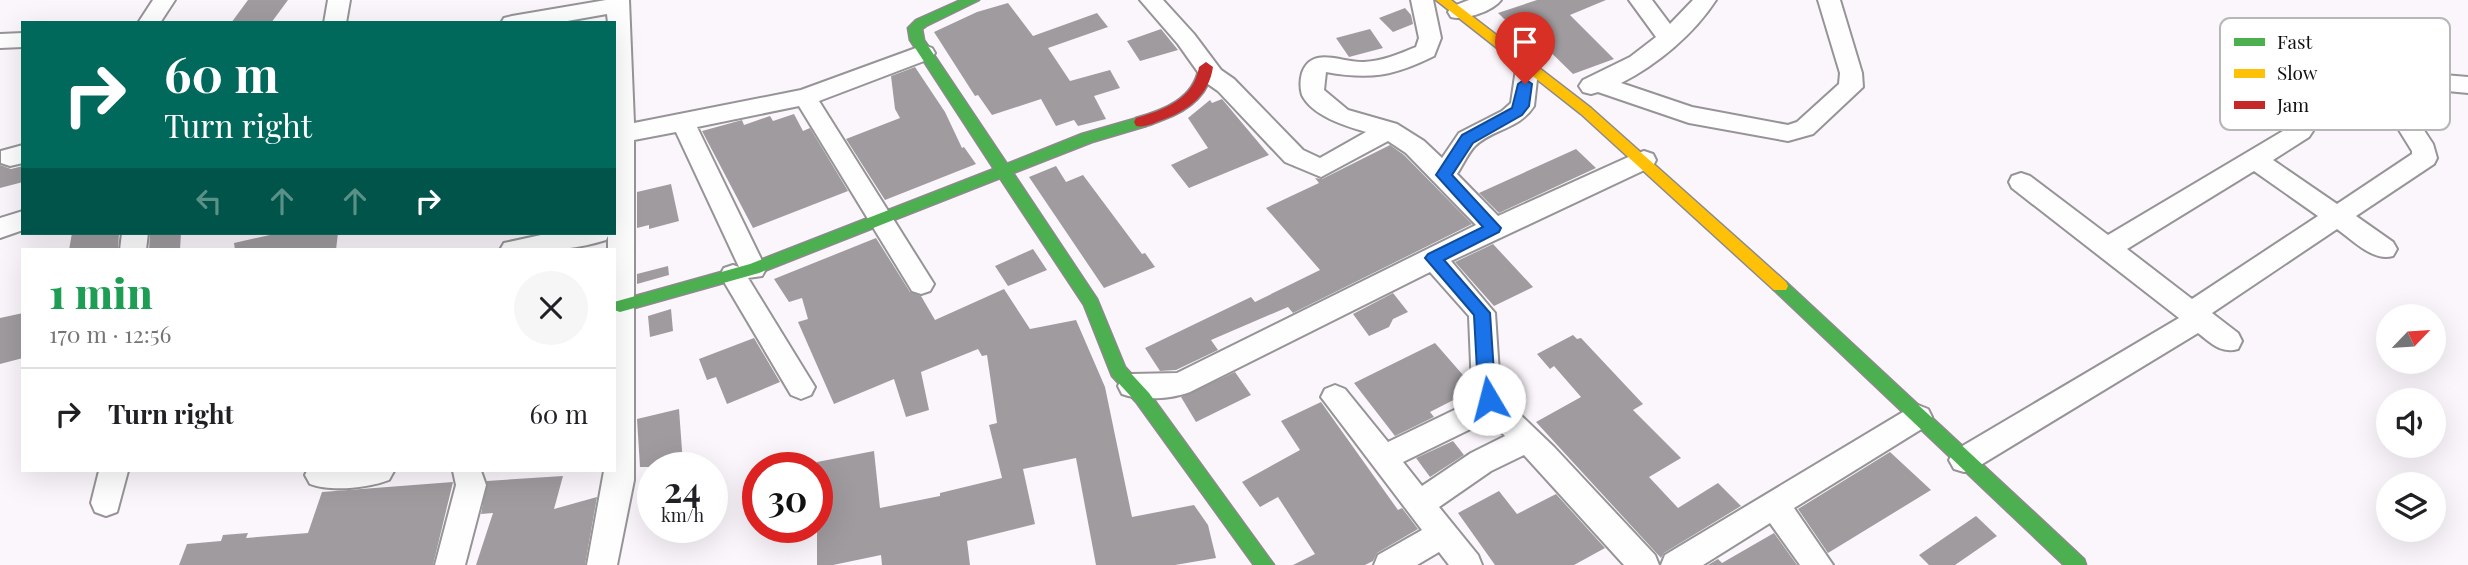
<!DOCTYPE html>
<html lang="en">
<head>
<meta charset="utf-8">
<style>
  :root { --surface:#fff; --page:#f6f6f6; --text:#202124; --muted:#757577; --line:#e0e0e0 }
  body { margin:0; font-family:"Playfair Display",serif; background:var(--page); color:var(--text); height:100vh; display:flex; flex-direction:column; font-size:26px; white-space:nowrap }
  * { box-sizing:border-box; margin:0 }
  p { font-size:23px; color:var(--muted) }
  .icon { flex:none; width:38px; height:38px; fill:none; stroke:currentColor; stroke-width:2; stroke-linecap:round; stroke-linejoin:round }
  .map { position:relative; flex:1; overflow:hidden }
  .details { position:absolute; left:21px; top:248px; width:595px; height:224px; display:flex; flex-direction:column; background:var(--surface); border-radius:0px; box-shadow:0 7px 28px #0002 }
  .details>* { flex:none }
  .hud { position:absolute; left:21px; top:21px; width:595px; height:214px; border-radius:0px; box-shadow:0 7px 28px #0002; background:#00695c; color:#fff; overflow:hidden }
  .needle { width:46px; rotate:65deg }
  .controls { position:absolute; left:2376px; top:304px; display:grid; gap:14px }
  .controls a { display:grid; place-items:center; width:70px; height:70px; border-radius:50%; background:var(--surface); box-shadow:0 7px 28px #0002; font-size:35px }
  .speed { position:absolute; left:637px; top:452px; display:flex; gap:14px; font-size:35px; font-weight:700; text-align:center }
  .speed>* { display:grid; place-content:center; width:91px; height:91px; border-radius:50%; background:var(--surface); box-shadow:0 7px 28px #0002; line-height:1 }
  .speed small { font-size:18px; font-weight:400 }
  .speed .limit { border:10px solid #d22; background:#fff; color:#111 }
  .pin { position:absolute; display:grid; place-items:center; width:60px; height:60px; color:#fff; margin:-72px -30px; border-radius:50% 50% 50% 0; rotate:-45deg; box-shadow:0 0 7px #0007 }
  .pin .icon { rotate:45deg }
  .me { position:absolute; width:77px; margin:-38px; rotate:352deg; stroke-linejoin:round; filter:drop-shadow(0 0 5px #0008) }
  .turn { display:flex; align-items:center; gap:24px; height:147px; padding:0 28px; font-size:32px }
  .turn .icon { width:91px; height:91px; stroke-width:2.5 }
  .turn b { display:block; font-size:49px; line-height:60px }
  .lanes { display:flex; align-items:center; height:66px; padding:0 28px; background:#0003; justify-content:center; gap:35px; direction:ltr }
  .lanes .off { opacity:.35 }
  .round { display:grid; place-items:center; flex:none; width:74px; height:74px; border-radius:37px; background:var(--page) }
  .headline { display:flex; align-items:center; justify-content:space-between; height:119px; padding:0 28px }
  h1 { font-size:42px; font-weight:800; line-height:52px; color:#1e9e55 }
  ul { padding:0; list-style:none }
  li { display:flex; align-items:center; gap:21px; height:91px; padding:0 28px; border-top:2px solid var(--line) }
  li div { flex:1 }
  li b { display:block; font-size:26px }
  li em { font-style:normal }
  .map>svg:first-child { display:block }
  .building { fill:#9f9b9f }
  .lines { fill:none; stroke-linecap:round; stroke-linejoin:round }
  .street-casing { stroke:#969496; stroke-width:4 }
  .fast-casing { stroke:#8c8a8c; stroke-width:3 }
  .slow-casing { stroke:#8c8a8c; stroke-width:3 }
  .jam-casing { stroke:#8c8a8c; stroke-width:3 }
  .street { fill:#fefefe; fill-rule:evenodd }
  .fast { fill:#4caf50; fill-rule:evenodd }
  .slow { fill:#ffc107; fill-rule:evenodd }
  .jam { fill:#c62828; fill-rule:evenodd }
  .route { fill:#1a73e8; stroke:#114b97; stroke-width:2 }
  .key { fill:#fff; stroke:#b7b7b7; stroke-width:2 }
  .key-label { font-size:19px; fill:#101010 }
</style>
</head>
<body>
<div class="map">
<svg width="2468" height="565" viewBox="0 0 2468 565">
  <rect width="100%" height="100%" fill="#fbf6fb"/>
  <!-- building -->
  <path class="building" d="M248,0h40l-17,23h-40z
    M1537,0h69l-36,15 44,44 -41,15 -42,-41 -9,3 -24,-23z
    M1008,3l25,33 64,-23 11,14 -60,21 22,33 40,-11 10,18 -26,8 12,23 -28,7 -4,-6 -18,6 -15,-27 -49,16 -14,-20 -3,1 -41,-64 43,-20z
    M1405,8l6,7 2,9 -20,8 -14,-14z
    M1161,29l17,21 -38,11 -13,-20z
    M1370,29l13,19 -34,9 -13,-19z
    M915,67l30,45 17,36 2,-1 12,17 -91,36 -39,-61 54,-21 -5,-9 -4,-33z
    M1222,99l47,56 -80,33 -18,-23 37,-17 -20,-30 22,-18 2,3z
    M794,114l9,17 7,-3 38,63 -95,37 -51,-97 40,-11 2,5 26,-9 3,5z
    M1390,145l14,10 68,69 -179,89 -5,-6 -77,33 7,10 -42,20 -16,1 -15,-23 106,-51 4,5 65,-32 -54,-62 53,-25 -4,-5 7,1z
    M1576,149l20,19 -97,45 -20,-20z
    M0,165l11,4 12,-3v16l-23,6z
    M1056,166l10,16 17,-7 59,79 3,-1 10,14 -51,21 -75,-111z
    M671,184l8,37 -30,8v-4l-12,3v-36z
    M72,233h47l-1,17h-49z
    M150,233h31l-1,17h-31z
    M279,233h59l-2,17h-101l-1,-7z
    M876,238l34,54 11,4 14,24 69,-31 26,40 46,-9 29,67 27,130 62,-12 14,20 8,33 -41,7h-79l-20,-107 -53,11 12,55 -68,17 3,24h-88l-1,-10 -48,10h-16v-103l57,-11 6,57 60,-12v-3l62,-15 -13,-53 8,-2 -10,-68 -5,1 -4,-7 -57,23 8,38 -23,7 -12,-38 -60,25 -36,-82 10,-3 -6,-21 -13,4 -15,-23z
    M1493,244l40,43 -39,19 -39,-44z
    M1033,249l14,21 -39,16 -13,-20z
    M668,266l1,9 -32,9v-10z
    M1393,293l15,19 -15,7 -4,8 -20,9 -16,-22z
    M671,309l2,22 -23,6 -2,-21z
    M23,313v45l-23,6v-46z
    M1573,335l4,4 4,-1 62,66 -10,6 48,48 -32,19 29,31 40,-25 23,23 -77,47 -3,5 -125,-136 45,-25 -27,-31 -4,3 -13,-15z
    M754,338l26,44 -53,22 -11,-27 -9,3 -8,-21z
    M1435,343l34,39 2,9 -41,21 4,5 -39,19 -41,-53z
    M1235,372l16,23 -55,27 -15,-25z
    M1321,402l77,108 4,-2 16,21 -41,24 -4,8 -8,4h-72l22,-11 -37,-57 -18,10 -18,-25 58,-32 -19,-29z
    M679,409l4,55 -13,3h-30l-3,-48z
    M1453,441l11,14 -34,22 -14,-19z
    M1890,452l41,38 -103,63 -30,-44z
    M563,476l-9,33 43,-12 -12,68h-109l17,-52 -12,1 6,-33z
    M453,482l-20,83h-254l8,-21 34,-3 2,-6 25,-2 -2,5 62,-5 14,-41z
    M1499,491l18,23 39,-20 49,54 -31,17h-79l-37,-52z
    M1976,516l21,20 -42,29h-26l-10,-10z
    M1774,533l23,32h-89l10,-6 4,4z"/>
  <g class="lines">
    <!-- street casing -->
    <g class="street-casing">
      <path id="street" d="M153,0h22l-15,23h-22z
        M328,0h22l-4,23h-22z
        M606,0h23l5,123 167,-33 115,-42 8,-3 8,3 3,5 -3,5 -113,43 115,183 -4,7 -9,3 -9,-3 -113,-185 -102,21 69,142 -4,7 -14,2 67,109 -4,8 -10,4 -10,-4 -71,-120 4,-7 9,-3 6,2 -63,-135 -42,8v340l-17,85h-30l17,-94h10v-221h-6v-14l-2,4c-35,11 -70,12 -106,10l4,-7 46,-10h64v-210h-6l-1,-9 -51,9h-55l3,-5 8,-2z
        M1140,0h23l31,34 27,36 13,9 69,71 17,8 46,-26c-20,-6 -54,-16 -64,-37 -2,-7 -2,-15 0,-22 10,-28 40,-10 62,-11 19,-1 35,-8 52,-15l3,-9 -8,-38h22l8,38 -7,18c-40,20 -64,24 -108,16l-2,18 24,20 49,14 27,17 18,17 17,-25 43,-22 9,-8 6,-41 3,-5 8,-3 8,3 3,5 -5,44c-14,23 -42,23 -59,40 -7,7 -12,19 -18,28l41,42 137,-62 9,-3 9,3 3,6 -3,6 -202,95 44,52 5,75 6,13 48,46 101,108 4,10h-35l-100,-110 -33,16 -52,36 39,48 4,10h-33l-10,-13 -22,13h-43l4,-10 44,-25 -101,-133 4,-8 10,-4 10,4 43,53 89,-43 -5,-11 -3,-72 -39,-44 -240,120c-19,7 -49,9 -68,2l-4,-8 4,-8 10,-4 45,-1 299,-148 -70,-72 -18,-12 -67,36 -36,-15 -67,-71 -13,-9 -27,-38zM1489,420l16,16 -34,17 -49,33 -19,-24z
        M1469,0h32c-8,11 -37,21 -50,17l-3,-5 3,-5z
        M1629,0h23l18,24 23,-24h23c-22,34 -59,65 -95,83l71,24 96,18 9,-3 42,-38 1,-11 -22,-73h22l22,73 1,14 -50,47 -25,7 -99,-18 -91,-31 -7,2 -8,-2 -4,-6 4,-6 47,-23 26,-20z
        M2345,20l8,2 31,48 84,7v16l-73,-7 38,58 4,14 -3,6 -78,52 37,26 4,7 -4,7c-20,6 -40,-16 -56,-27l-125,84 26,20 4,8 -4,8c-17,5 -27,-6 -40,-16l-224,136 -10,3 -10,-3 -5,-9 5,-9 225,-133 -167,-130 -3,-6 3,-6 9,-3 9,3 78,59 185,-110 8,-2 8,2 4,6 -4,6 -36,23 64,44 75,-50v-3l-49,-79 -85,-2 -8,-3 -3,-5 3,-5 8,-3 75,3 -19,-30 3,-5zM2254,171l64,45 -126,83 -65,-50z
        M23,33v14l-23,1v-14z
        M23,145v18l-13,3 -9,-3v-12z
        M23,211v19l-23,8v-20z
        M122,233h26l-2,17h-26z
        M1918,405l10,4 4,8 -4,8 -134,83 39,57h-33l-30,-42 -67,42h-42l4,-10 243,-146z
        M99,471h29l-11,41 -11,4 -11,-4 -4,-9z
        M307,471h87l-5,9c-21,8 -58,12 -79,4l-5,-9z
        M453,471h28l5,14 -21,80h-30l21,-80z"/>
    </g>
    <!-- fast casing -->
    <g class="fast-casing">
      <path id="fast" d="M961,0h18l-53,26 -4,3 2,11 83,124 75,-30 59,-17 7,5 -2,4 -54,16 -79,31 84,126 28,68 24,26 125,172h-20l-117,-162 -25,-27 -28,-71 -84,-127 -241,95 -139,39 -6,-2v-8l136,-38 244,-95 -84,-129 -2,-12 8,-8z
        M1780,280l6,2 298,277 2,6h-22l-290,-275 -2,-4 2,-4z"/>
    </g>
    <!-- slow casing -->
    <g class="slow-casing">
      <path id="slow" d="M1436,0h15l140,108 195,174 2,4 -2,4h-12l-193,-176z"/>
    </g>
    <!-- jam casing -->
    <g class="jam-casing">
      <path id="jam" d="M1206,62l7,5c-4,28 -25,44 -51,53 -8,3 -17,8 -26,6l-2,-4 2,-4c28,-8 58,-19 63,-51z"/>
    </g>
    <!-- street -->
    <use href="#street" class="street"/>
    <!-- fast -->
    <use href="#fast" class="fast"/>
    <!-- slow -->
    <use href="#slow" class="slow"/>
    <!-- jam -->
    <use href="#jam" class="jam"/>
  </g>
  <!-- route -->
  <path class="route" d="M1525,79l7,5 -3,22 -7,9 -49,28 -21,32 49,53 -2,4 -55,28 46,53 5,75 3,11 -3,5h-12l-5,-16 -4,-73 -49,-57 3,-4 55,-27 -47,-52 26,-40 50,-27 6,-24z"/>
  <!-- legend -->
  <rect x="2220" y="18" width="230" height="112" rx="10" class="key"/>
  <rect x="2234" y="38" width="31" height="8" fill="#4caf50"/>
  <rect x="2234" y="69" width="31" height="9" fill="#ffc107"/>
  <rect x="2234" y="101" width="31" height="8" fill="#c62828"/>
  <g class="key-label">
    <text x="2277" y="49">Fast</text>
    <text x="2277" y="80">Slow</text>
    <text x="2277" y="112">Jam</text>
  </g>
</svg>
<div class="controls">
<a><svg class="needle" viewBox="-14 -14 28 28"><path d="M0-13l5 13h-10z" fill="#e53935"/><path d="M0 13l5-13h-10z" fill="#757577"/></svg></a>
<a><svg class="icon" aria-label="sound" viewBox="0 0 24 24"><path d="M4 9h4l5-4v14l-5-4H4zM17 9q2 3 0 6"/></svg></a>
<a><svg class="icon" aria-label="layers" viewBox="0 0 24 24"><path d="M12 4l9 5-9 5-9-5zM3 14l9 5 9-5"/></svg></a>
</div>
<div class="speed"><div>24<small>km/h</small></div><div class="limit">30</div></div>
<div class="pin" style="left:1525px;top:84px;background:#d93025"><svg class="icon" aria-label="arrive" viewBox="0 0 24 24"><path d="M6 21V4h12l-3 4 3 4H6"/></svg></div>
<svg class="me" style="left:1489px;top:399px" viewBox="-20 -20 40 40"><circle r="19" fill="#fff"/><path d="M0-13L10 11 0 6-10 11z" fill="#1a73e8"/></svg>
<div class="hud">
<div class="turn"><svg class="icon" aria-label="right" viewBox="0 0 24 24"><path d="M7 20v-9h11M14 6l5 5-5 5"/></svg><div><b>60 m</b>Turn right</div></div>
<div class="lanes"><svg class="icon off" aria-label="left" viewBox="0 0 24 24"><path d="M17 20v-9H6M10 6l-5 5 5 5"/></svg><svg class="icon off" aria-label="ahead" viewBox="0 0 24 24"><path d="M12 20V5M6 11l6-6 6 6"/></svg><svg class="icon off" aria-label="ahead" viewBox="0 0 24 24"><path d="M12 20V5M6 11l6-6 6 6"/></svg><svg class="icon" aria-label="right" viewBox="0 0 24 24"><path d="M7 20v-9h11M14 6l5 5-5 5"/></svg></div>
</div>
<section class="details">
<div class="headline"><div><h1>1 min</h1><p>170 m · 12:56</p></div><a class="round"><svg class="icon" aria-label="close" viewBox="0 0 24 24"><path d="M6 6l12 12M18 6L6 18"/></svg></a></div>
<ul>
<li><svg class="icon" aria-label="right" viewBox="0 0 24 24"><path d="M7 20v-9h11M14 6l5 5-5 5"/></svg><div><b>Turn right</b></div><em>60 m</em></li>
</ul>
</section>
</div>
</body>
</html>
